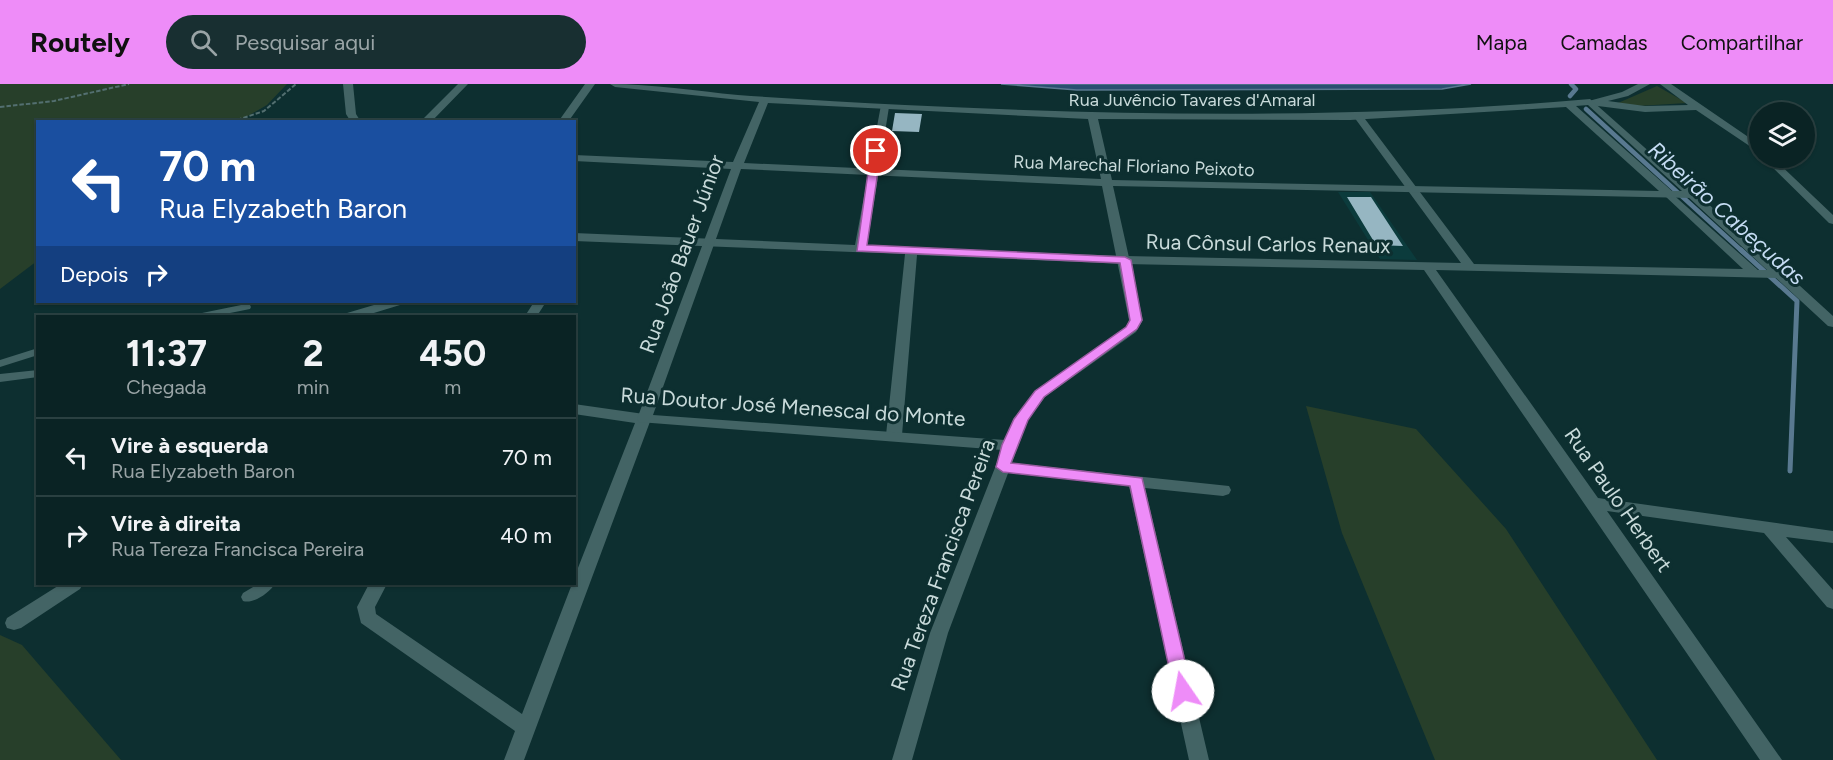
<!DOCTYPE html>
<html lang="pt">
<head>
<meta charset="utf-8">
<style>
  :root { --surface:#0a2324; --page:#182f31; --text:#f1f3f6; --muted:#99a4a6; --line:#2a4041; --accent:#ee8cf8 }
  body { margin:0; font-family:Figtree,sans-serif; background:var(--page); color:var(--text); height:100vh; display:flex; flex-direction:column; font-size:22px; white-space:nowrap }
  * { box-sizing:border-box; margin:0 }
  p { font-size:20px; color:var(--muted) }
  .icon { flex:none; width:33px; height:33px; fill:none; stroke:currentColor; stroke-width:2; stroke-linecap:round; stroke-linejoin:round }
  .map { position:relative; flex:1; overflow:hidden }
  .drawer { position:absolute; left:36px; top:231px; width:540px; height:270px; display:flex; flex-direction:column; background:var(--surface); border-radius:0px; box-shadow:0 2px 4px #0004,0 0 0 2px var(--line) }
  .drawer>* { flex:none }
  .hud { position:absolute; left:36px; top:36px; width:540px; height:183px; border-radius:0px; box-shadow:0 2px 4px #0004,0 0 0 2px var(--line); background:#1a4fa0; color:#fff; overflow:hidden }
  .buttons { position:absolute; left:1749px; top:18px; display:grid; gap:12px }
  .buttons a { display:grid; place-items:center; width:66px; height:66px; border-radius:50%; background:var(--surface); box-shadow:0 2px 4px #0004,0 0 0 2px var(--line); font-size:30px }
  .pin { position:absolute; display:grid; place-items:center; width:51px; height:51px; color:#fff; margin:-26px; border:3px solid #fff; border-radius:50%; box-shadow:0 2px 6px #0007 }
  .me { position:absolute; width:66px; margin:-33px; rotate:348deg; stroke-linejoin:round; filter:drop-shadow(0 0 4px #0008) }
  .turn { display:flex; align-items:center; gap:21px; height:126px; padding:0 24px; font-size:27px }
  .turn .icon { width:78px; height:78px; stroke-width:2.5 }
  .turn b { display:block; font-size:42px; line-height:51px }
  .then { display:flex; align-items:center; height:57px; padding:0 24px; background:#0003; gap:12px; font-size:22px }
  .eta { display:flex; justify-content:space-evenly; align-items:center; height:102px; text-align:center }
  .eta b { font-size:36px; font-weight:700; line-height:42px }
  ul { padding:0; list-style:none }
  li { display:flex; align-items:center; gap:18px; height:78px; padding:0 24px; border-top:2px solid var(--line) }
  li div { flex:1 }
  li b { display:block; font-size:22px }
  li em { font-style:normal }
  header { display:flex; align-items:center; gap:36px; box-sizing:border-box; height:84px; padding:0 30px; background:var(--accent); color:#111 }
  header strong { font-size:28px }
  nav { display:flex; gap:33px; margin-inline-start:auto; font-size:21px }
  .search { width:420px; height:54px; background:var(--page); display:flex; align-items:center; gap:15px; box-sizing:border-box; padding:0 21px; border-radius:33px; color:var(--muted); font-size:22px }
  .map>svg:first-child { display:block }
  .built { fill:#0b3b3c }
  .green { fill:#273f2a }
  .water { fill:#2a4f71; stroke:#597990; stroke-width:1.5 }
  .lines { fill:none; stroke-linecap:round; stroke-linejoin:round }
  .stream-far1 { stroke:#597990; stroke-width:4.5 }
  .stream { stroke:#597990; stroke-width:5 }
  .building { fill:#96b6c2 }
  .path { stroke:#536f70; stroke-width:2; stroke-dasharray:4.5 2; stroke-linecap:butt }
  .service { fill:#436465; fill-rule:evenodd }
  .minor { fill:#436465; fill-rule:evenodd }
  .tertiary { fill:#436465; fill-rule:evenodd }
  .route { fill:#ee8cf8; stroke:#9b5ba1; stroke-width:1.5 }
  .labels { text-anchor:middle; stroke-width:6; stroke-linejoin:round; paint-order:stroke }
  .far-street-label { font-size:18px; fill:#c8dada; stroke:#0d2f30 }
  .street-label { font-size:21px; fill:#c8dada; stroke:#0d2f30 }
  .water-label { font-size:22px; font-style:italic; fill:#c5dcf3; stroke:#0d2f30 }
</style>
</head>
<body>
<header>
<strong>Routely</strong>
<div class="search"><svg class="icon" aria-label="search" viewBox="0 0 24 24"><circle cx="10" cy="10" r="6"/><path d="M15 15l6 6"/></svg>Pesquisar aqui</div>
<nav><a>Mapa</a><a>Camadas</a><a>Compartilhar</a></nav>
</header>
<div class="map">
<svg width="1833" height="676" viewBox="0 0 1833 676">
  <rect width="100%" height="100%" fill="#0d2f30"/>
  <!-- built -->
  <path class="built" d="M1338,108h32l47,68 -37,-1z"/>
  <!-- green -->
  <path class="green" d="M0,0h287l-20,21 -28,16 -201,1 -1,139 -37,28z
    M1657,2l30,17 -49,3 -20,-3z
    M1306,322l110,23 90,100 151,231h-222l-93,-227z
    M0,551l22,10 99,115h-121z"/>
  <!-- water -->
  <path class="water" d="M1001,0h470l-29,5 -365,1z"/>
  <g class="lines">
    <!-- stream-far1 -->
    <path class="stream-far1" d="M1570,12l6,-7 -5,-5
      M1586,25l157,143"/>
    <!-- stream -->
    <path class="stream" d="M1741,166l56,51 -7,170"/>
  </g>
  <!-- building -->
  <path class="building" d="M895,29l27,1 -3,18 -27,-1z
    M1347,113h24l32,49 -27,-1z"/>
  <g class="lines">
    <!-- path -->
    <path class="path" d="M0,23l54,-6 75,-17
      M231,38l33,-11 32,-27"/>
    <!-- service -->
    <path class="service" d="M246,220l4,1 1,2 -1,2 -35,7h-18l5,-3z
      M38,264v7l-38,12v-7z
      M38,286v7l-38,5v-8z
      M258,500h17c-6,9 -21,20 -32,17l-2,-4 2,-4z"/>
    <!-- minor -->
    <path class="minor" d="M458,0h10l-37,38h-11z
      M585,0h10l-27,38h-10z
      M1638,0h12l-22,12 -20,5 37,5 43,-1 -28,-21h11l89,61v8l-64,-43 -51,2 -55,-7 -5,-3 37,-10z
      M881,21l8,2 -22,139 258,10 336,7 -107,-146 5,-3 3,1 112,149 269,5 -78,-73 -2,-2 6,-3 89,79h9l-81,-75 2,-2h8l86,77 4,1 2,4 45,41v11l-5,-1 -52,-48 -340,-8 162,228 235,33v12l-47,-6 47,53v19l-6,-2 -63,-74 -157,-22 175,249h-22l-336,-490 -299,-6 -208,-9 -15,180 -8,5 -8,-5 19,-181 -331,-13v-8l281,12z
      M1763,74h10l60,57v9l-4,-1z
      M384,218h17l-1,3 -36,11h-19l2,-3z
      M534,218h12l-9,14h-12z
      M574,320l70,10 7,5 -127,341h-20l11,-29 -154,-108 -4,-16 12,-23h18l-12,23 1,7 146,100 50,-130h2v-6l61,-155 -61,-9z
      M1003,378l226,24 2,4 -2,4 -6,2 -78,-8 64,272h-20l-60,-274 -132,-15 -2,-4 2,-4z
      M61,500h22l-3,5 -59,39 -7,2 -7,-2 -2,-5 2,-5z"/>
    <!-- tertiary -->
    <path class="tertiary" d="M343,0h10l3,30 5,8h-10l-5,-8z
      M610,0c43,0 86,7 128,11 56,4 112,7 167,10 231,11 455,14 685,-6l108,96 -6,3 -579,-12 30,134 -7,12 -91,65 -17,23 -80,213 -36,127h-20l38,-127 72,-183 -363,-28 -2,-3 94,-250 -157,-8v-6l159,7 26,-60 -144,-15zM768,19l320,16 13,60 -357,-16zM1588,21l94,86h-10l-96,-85zM1566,23l93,84 -547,-11 -14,-61 252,1zM741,85l361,17 27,134 -3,7 -91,64 -21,28 -9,21 -352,-25z"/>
  </g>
  <!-- route -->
  <path class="route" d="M876,64l5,3 -14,94 258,12 6,3 11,60 -5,9 -93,68 -16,23 -17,43 131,15 50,213 -2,5 -7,2 -6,-2 -3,-5 -44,-205 -127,-14 -7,-5 6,-22 12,-26 21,-28 91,-64 4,-7 -10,-57 -263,-12 14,-100z"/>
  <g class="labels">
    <!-- far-street labels -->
    <g class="far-street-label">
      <text x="1192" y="22">Rua Juvêncio Tavares d'Amaral</text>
      <text transform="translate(1134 82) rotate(2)" y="6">Rua Marechal Floriano Peixoto</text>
    </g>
    <!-- street labels -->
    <g class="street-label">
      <text transform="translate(1268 160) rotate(1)" y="7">Rua Cônsul Carlos Renaux</text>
      <text transform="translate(682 170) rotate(-70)" y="7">Rua João Bauer Júnior</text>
      <text transform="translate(793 323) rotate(4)" y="7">Rua Doutor José Menescal do Monte</text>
      <text transform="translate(1618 416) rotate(55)" y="7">Rua Paulo Herbert</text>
      <text transform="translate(943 481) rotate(-70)" y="7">Rua Tereza Francisca Pereira</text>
    </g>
    <!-- water labels -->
    <g class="water-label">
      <text transform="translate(1727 129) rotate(42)" y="8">Ribeirão Cabeçudas</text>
    </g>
  </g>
</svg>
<div class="buttons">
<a><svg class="icon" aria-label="layers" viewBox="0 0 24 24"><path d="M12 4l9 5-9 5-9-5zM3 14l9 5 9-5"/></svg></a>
</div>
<div class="pin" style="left:876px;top:67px;background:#d93025"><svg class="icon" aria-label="arrive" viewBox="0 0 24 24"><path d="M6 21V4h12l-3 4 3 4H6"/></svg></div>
<svg class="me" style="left:1183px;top:607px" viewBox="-20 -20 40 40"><circle r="19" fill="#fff"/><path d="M0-13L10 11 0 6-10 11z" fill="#ee8cf8"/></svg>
<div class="hud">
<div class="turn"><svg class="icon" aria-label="left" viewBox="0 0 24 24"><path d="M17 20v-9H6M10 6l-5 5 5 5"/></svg><div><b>70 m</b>Rua Elyzabeth Baron</div></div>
<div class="then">Depois<svg class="icon" aria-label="right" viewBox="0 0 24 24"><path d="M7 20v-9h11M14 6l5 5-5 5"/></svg></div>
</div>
<section class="drawer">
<div class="eta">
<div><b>11:37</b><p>Chegada</p></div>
<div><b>2</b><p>min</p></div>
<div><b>450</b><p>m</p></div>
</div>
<ul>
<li><svg class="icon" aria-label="left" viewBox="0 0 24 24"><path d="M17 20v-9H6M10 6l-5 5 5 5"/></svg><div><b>Vire à esquerda</b><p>Rua Elyzabeth Baron</p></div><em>70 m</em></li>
<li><svg class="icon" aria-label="right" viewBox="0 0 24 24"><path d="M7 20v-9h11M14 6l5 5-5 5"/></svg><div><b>Vire à direita</b><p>Rua Tereza Francisca Pereira</p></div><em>40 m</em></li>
</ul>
</section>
</div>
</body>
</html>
